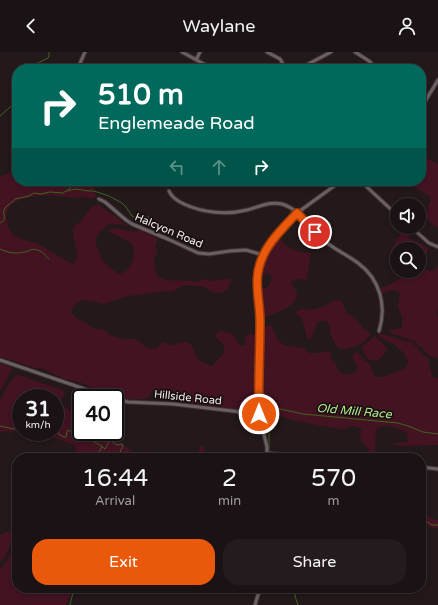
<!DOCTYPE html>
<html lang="en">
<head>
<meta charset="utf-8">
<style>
  :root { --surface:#1a1214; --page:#231b1d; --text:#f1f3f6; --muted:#9f9ea0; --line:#383234; --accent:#ea580c }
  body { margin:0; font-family:"Varela Round",sans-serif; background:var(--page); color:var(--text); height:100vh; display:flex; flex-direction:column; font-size:15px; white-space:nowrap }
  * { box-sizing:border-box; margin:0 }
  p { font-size:13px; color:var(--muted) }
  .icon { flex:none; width:22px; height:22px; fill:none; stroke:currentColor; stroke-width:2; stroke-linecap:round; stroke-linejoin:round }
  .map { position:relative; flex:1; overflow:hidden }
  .panel { position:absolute; left:12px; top:401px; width:414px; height:140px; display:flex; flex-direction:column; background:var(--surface); border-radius:16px; box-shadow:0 2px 6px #0003,0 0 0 1px var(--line) }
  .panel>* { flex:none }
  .hud { position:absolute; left:12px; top:12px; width:414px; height:122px; border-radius:16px; box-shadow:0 2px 6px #0003,0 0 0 1px var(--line); background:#00695c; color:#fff; overflow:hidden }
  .buttons { position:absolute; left:390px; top:146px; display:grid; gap:8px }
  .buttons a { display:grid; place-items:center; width:36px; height:36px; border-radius:50%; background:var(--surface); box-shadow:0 2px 6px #0003,0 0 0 1px var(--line); font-size:20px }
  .speed { position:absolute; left:12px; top:337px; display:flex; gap:8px; font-size:20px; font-weight:700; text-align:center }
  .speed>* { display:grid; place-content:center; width:52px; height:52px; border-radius:50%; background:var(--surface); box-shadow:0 2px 6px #0003,0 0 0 1px var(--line); line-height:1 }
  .speed small { font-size:10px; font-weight:400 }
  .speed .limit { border:2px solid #111; border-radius:6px; background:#fff; color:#111 }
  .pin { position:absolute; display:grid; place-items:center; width:34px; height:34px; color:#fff; margin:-17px; border:2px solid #fff; border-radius:50%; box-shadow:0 1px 4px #0007 }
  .me { position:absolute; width:44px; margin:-22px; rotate:0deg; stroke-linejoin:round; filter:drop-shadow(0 0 3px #0008) }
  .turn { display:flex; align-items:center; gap:14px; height:84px; padding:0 20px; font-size:18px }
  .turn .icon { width:52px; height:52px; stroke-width:2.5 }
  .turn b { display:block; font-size:28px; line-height:34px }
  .lanes { display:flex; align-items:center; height:38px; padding:0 20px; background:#0003; justify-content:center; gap:20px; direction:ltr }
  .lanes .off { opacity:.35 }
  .eta { display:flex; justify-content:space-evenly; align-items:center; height:68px; text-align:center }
  .eta b { font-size:24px; font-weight:600; line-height:28px }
  .button { display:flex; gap:8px; margin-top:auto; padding:8px 20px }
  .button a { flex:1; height:46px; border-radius:16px; background:var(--accent); color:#fff; font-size:16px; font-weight:600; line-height:46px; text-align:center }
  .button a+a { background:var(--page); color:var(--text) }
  header { display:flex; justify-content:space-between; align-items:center; height:52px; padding:0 20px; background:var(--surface); font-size:18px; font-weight:600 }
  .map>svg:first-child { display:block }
  .green { fill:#431322 }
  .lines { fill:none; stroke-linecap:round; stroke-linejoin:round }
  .stream { stroke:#416421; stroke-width:1 }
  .minor-casing { stroke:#3a3234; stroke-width:5 }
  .minor { stroke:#6c5f62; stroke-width:3 }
  .route-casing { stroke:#983908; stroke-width:10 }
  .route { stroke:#ea580c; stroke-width:7 }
  .labels { text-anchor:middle; stroke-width:3.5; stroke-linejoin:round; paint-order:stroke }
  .street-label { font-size:11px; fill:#f4ecee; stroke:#190f11 }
  .water-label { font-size:12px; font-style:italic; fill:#b5ea8c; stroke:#190f11 }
</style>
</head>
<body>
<header><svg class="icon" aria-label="back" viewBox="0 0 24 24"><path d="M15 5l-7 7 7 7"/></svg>Waylane<svg class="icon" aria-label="person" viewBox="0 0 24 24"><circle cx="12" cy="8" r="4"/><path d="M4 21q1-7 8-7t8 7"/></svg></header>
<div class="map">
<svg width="438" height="553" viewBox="0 0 438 553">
  <rect width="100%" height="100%" fill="#23181a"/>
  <!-- green -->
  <path class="green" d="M421,103l17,9v64l-6,-4 -6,-8 5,-19 -27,-16h17z
    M11,120l6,1v8h76l3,14 -1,3c-4,1 -5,0 -9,-1 -3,-1 -6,1 -9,1 -3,0 -6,-1 -9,-1 -8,-1 -19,-2 -27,-1 -11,1 -30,3 -34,16 -1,2 -1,6 0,9 0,4 3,10 6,13 7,6 15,6 23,9 13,6 24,15 37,21h1c8,-12 -4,-26 0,-38 10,-4 13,-19 24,-22l10,8 10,6 4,4 9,5 -13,-3h-8l-10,7 -4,8v5l7,17 14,12c14,3 21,-20 14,-30l-23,-12 2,-2 6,-1 13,3h13l15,7v4l-2,3 2,5v4l-3,4v5l3,13 8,4 26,1 5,1 7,-3 10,2 12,-2h5l1,3 -3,7 -7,4h-6l-11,-6 -5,-1 -15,-1 -6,3 -4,3 -5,1 -6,-1 -16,3 -19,2 -24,8 -20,-4 -6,2 -6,6 -1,4 4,5 12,7 8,5h5l6,2 6,5 12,3h12c6,5 12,11 20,10l6,-7c3,0 7,3 9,3 6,-1 14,-5 19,-1 3,2 4,6 5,9 2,7 10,11 17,13h1c3,-7 14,-11 11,-20 -2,-4 -6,-6 -9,-10l5,-5c13,3 13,1 19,13l5,2 1,-1v-8l5,-4 5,2 1,5 1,15 -1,33 -11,19 -1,1 -9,1 -47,-6 -6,-6 -9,-6 -4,-1 -6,1 -6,-2 -4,1 -4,7 -4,2h-21l-22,-7 -21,-9 -16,-4 -22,-10 -12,-2 -20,-7 -11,-3v-181l5,-1z
    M402,179c3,3 7,6 11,9 6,3 11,3 15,9 -2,9 -6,11 -2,21l7,1 5,-5v41l-1,7 1,4v41l-11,-5 -4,-5 -9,-8 -24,-8v-3l12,-2v-11l-4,-10 2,-12 -3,-4 -5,-1 -8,3 -4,-2v-3l9,-3 12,-7 1,-7h17v-22h-22v11l-3,-2 -4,-6z
    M279,188h2c9,11 17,12 30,13l-4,26 -2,2 -4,-2 -7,1 -3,2c1,4 6,8 6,12 1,12 -25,21 -35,24l-1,-2v-11l-3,-21 2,5c7,1 10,-5 12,-11l-2,-4h-5l-4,1 -2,-1c3,-11 10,-27 20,-34z
    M335,248l7,1 4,11 9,6 9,11 7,5 -7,8 -10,5 -7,2h-7l-4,-4 -4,-7 -2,-7 -1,-8c-17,-8 -10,8 -20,17l-2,-2 -5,-20 -6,-4v-3l8,-2 6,1 8,-2 7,-2z
    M271,273l7,15 6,5 20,3 5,5h8l6,-1h6l2,2v5c1,2 3,3 5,5 1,2 1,4 2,6 5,7 13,4 19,1v-5l-5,-10 5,-5 8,10 4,2 2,4 1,4 4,6h7l22,-8 3,-7 -3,-8 -5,-4 -5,-5 -14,-7 -3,-4 1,-1 34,10 10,12 5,3c2,7 2,13 5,19l5,1v67l-35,1 -9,-1v-2l14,-1 -1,-9c-9,-4 -20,-10 -30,-5l-1,4 -2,26h-2l-4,-10 -6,-6 -2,-5 1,-8c-7,-3 -11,-6 -16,1 -25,-5 -52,-8 -76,-17 -3,-2 -6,-1 -9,-3l2,-53 -1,-21 1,-9z
    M375,284c4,5 10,8 12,13 -7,16 -20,16 -25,-1l1,-2z
    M0,311l10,4 2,2 -12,23z
    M16,323h3l46,16 -4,10 2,6 11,5 7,5v15h1v2l16,5h16l5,2 16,13h6l7,-3 12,7h-85l1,-7 -1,-5 -8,-4 -12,-4 -7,-4 -14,-2h21v-34h-34v33l-21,1v-32l8,-15z
    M203,394l2,3 -3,9h-6l4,-11z
    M423,460c5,3 9,8 15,8v8c-8,1 -11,-2 -17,-7v-8z
    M10,478c4,13 -2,22 -10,33v-28z
    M17,491v45h56l-7,17h-66v-36c8,-7 10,-18 17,-26z"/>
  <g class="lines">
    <!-- stream -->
    <path class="stream" d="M31,17l5,-5 12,-6 1,-2v-4
      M0,64l8,-7 9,-9
      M68,139l4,-7 4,-3
      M0,171c9,-4 1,-9 5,-15 2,-3 7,-5 10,-9l14,-3 5,-3 7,1 9,-2 13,1 3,-2 9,-2 14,2h5l15,5 13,7 4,4 6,9 2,1 4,1 11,-1
      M0,197c8,4 16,5 25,3 4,-1 8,-4 12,-2 6,1 8,6 12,9
      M263,338c2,9 4,16 8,23l-1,11
      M267,354l36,8 95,9 10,3 15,6 15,2
      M0,374l14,3 7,-1
      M55,378l5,5 4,2h2l1,-5 1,-2c12,7 27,10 37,19l4,-7 2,-1 6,4 5,-1 1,2 -3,6 3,2 4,-2 2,1 2,5
      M269,381v18
      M102,395l-3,5 2,4 5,2
      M139,406l3,-3 3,-1 5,2 1,2
      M269,406v-2
      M421,466l11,7h6
      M295,537v7l3,9
      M70,553l4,-17"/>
    <!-- minor casing -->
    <g class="minor-casing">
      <path id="minor" d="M182,0l31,17
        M267,0l13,7 6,10
        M355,0l14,9 8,8
        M196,8l4,-8
        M78,17l3,-8 4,-9
        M299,17l32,-17
        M421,56l17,-28
        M361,129l8,8 28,26
        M169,139c3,7 8,10 15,13 19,9 43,11 63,6 12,-3 22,-9 35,-6 17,5 27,22 38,33 11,11 26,17 38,26 22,16 29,43 21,68
        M99,147l6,3 21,18 6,4 38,16 28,13 11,1 21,-3 16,-1 17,5
        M411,175l18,16 9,4
        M0,308l111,38
        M115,347l13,3 45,2 86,10
        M267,401l48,5
        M267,406v-11l-8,-33 1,-98 -4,-34 4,-19 3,-8 7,-11 27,-31 44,-32
        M421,415l17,2
        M255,553l5,-17"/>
    </g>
    <!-- minor -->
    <use href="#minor" class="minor"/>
  </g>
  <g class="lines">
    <!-- route casing -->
    <g class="route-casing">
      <path id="route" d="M259,362c-1,-31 1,-61 1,-92 0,-24 -8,-43 3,-66 7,-16 23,-31 34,-43l18,19"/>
    </g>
    <!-- route -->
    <use href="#route" class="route"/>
  </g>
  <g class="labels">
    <!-- street labels -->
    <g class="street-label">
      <text transform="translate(169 178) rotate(23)" y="4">Halcyon Road</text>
      <text transform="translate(188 345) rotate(6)" y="4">Hillside Road</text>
    </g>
    <!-- water labels -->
    <g class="water-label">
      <text transform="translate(354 359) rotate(5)" y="4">Old Mill Race</text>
    </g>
  </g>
</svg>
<div class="buttons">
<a><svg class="icon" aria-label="sound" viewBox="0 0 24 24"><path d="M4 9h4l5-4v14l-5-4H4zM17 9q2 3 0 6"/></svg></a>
<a><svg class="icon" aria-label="search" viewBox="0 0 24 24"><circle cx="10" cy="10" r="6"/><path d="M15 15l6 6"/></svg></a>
</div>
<div class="speed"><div>31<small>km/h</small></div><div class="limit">40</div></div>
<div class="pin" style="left:315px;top:180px;background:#d93025"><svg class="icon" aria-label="arrive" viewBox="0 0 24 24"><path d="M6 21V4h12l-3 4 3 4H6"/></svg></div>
<svg class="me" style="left:259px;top:362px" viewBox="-20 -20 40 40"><circle r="17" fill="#ea580c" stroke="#fff" stroke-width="3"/><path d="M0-11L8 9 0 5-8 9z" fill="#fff"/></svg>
<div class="hud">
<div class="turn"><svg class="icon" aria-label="right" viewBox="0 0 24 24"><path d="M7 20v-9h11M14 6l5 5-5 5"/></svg><div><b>510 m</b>Englemeade Road</div></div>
<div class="lanes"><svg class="icon off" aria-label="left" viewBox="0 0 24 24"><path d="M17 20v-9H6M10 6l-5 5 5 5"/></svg><svg class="icon off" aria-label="ahead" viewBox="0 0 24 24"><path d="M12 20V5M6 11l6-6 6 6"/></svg><svg class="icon" aria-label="right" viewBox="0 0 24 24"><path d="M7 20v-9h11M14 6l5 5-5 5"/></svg></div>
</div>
<section class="panel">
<div class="eta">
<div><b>16:44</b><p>Arrival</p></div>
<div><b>2</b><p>min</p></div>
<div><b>570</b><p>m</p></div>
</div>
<div class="button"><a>Exit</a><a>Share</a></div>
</section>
</div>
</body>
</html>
